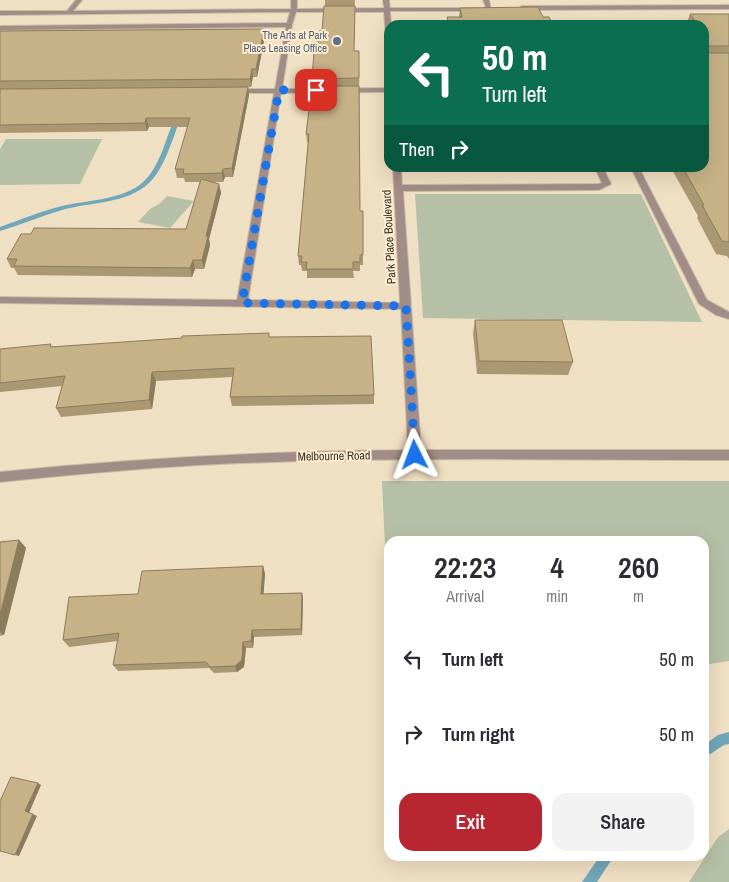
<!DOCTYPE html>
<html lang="en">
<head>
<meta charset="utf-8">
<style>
  :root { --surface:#fff; --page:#f2f2f3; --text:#2b2b33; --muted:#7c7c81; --accent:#b82731 }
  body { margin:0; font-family:"Archivo Narrow",sans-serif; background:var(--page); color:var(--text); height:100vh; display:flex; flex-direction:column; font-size:19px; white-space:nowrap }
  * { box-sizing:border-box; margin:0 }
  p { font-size:16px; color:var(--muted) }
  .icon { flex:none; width:28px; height:28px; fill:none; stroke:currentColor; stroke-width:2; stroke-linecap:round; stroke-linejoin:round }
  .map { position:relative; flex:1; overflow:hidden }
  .sheet { position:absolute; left:384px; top:536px; width:325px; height:325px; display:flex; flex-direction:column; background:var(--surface); border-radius:15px; box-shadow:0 5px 20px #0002 }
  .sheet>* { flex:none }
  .guide { position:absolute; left:384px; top:20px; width:325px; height:152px; border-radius:15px; box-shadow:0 5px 20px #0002; background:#0b6e4f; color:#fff; overflow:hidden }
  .pin { position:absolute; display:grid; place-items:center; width:42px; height:42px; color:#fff; margin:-21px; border-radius:10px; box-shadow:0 2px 8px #0006 }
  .me { position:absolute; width:55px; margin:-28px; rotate:357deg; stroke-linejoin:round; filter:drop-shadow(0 0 4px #0008) }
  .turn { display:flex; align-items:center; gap:18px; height:105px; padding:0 15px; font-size:22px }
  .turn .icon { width:65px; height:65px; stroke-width:2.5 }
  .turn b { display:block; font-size:35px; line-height:42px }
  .then { display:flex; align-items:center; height:48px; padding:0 15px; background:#0003; gap:10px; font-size:19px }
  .eta { display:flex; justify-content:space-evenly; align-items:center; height:85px; text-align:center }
  .eta b { font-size:30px; font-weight:600; line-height:35px }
  .action { display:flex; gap:10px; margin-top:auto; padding:10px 15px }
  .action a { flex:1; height:58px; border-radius:15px; background:var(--accent); color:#fff; font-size:20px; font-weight:600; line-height:58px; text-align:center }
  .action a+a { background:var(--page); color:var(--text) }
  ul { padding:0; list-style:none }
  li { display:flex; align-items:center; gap:15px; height:75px; padding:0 15px }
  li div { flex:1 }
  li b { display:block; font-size:19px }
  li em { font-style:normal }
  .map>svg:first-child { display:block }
  .green { fill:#b5c0a6 }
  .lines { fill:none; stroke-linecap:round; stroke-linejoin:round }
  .stream { fill:#71a7b9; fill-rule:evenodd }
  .minor-casing { stroke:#cbbda4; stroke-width:2 }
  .minor { fill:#a28c87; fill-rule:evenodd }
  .wall { fill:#ab9873 }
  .shaded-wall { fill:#8b7c5e }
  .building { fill:#c7b186; stroke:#8b7c5e }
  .route { stroke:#1a73e8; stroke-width:9; stroke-dasharray:0 16.2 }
  .service-dot { fill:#5c6f8a; stroke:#fcedd0; stroke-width:2 }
  .labels { text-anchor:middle; stroke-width:4; stroke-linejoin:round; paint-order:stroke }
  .far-service-label { font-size:11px; fill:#4e5e75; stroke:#fcedd0; text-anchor:end }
  .street-label { font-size:12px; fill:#3a3429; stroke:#fcedd0 }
</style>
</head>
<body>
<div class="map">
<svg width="729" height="882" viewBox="0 0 729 882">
  <rect width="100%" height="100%" fill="#efdfc3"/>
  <!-- green -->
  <path class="green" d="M6,139h96l-22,45 -80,1v-36z
    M415,194h226l61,128 -279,-4z
    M167,196l27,5 -24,27 -32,-6 12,-13 9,-5z
    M382,481h347v180l-25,4v-124h-315v93z
    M729,829v53h-40l29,-45z"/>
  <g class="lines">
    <!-- stream -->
    <path class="stream" d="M176,116l5,1c-8,20 -16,51 -32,66 -22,21 -59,19 -87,27 -21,6 -41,15 -62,21v-4c20,-7 41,-16 62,-21 25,-6 67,-6 85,-28 15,-17 19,-42 29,-62z
      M729,732v12l-5,1 -20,13v-13l14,-10z
      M600,856h14l-17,26h-15z"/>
    <!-- minor casing -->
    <g class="minor-casing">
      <path id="minor" d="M76,0h6l-9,11 218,-2v-9h6v9l87,-1 -1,-8h6l1,8h87l-2,3h-85l1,14h-2v16l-3,-2 -2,-27h-88l-4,13 -10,64 107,-1v4l-108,1 -33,207 152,3 -7,-135h8l1,17 196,-1 4,-1 -7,-15h8l8,16 -12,6 -196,1 18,259h308v10c-176,0 -353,-4 -529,5 -67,4 -134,10 -200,17v-10c136,-14 272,-21 408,-22l-7,-141 -401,-6v-6l237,3 37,-207h-42l-4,-2 4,-2h43l11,-62 -286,3v-4l287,-3 3,-11 -290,3v-4h67z
        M483,0h6l2,10h-4z
        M729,5v4l-207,1 -3,-2 3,-2z
        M631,168h8l68,132 22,12v7l-13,-4 -17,-11z"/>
    </g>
    <!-- minor -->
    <use href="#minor" class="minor"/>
  </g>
  <!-- wall -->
  <path class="wall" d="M325,0h30l-1,51h5l1,160h3v54h-3v6h-7l1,7h-47v-7h-5l-1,-6h-2l-1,-9 10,-114h-1l-1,-8 7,-48 -1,-7 5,-28 5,-20 3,-25z
    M460,8l83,9 10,8h-106v-8h12z
    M690,14h39v245l-2,-3 -11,-2 -19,-36 1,-2 -27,-48h-23h56v-143h-18z
    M264,29l1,7 -8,41h-4l-2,10h-3l1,8 -16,82h-8l-2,5h-10l6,2 2,9 -12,46 1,6 -6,24h-9l-3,8 -174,-2 -4,-7h-3l-4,-9 24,-25 155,-5 14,-47h-15l-1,-4h-7l-2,-9 13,-42h-39l-2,4 -147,2v-102z
    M475,320l98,42 -5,13 -91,-1 -4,-41z
    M270,337l104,58v9l-142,2 -2,-9 2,-20 -76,4 -4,28 -91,8 -5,-9 6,-22 -62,6v-43z
    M19,540l7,8 -22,87 -4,1v-94z
    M263,566l2,8 -2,20 39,-1 1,7 -1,35 -48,2 -1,11h-7l-2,19 -7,5 -23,1 -5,-5 -91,3 -5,-6 5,-24 -49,6 -6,-7z"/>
  <!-- shaded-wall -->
  <path class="shaded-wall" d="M264,29l1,7 -8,41 -1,-8z
    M252,69l1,8 -2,10 -1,-8z
    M248,87l1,8 -16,82 -1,-9z
    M146,118l3,9 -2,4 -2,-8z
    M223,169l2,8 -2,5 -1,-9z
    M219,184l2,9 -12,46 1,6 -6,24 -2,-9 4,-24z
    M193,260l2,9 -3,8 -2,-9z
    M152,372l4,9 -4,28 -3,-9z
    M19,540l7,8 -22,87 -4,-3v-17z
    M263,566l2,8 -2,28 -2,-8z
    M302,593l1,7 -1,35 -1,-6z
    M252,630l2,7 -1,11 -2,-7z
    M243,642l3,6 -2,19 -7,5 -2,-6z
    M38,783l3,2 -12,28 -4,-2z
    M33,814l4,2 -18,40 -4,-1z"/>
  <!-- building -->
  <path class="building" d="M324,6h31l-1,45h5v27l-47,1 2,-28h3l2,-20h3z
    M538,7l5,10h6l4,8h-104l-2,-8h15l-2,-9z
    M690,14h39v32h-21l-2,2 1,5h22v189l-7,-1 -20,-36h2l-21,-37h21v-81h3l-3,-5v-57h-6z
    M264,29l-8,40h-4l-2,10 -250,2v-50z
    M312,86h47l1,125h3v44h-3v7h-7v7h-47l1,-7h-6l1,-6h-4l11,-122h-3z
    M248,87l-16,81 -9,1 -1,4 -39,1 1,-5h-9l15,-51h-44l-1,5 -145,2v-36z
    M201,179l18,5 -13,52h2l-6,24h-9l-3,8 -176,-2 3,-7h-10l14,-25h10l3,-6 152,1z
    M475,320h87l11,42 -94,-1z
    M269,333v4l102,-1 3,59 -144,2 4,-29 -82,4 -3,28 -93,8 9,-32 -65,7v-34l51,-5 -1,3 132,-9v-2z
    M19,540l-19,75v-73z
    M263,566l-2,28 41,-1 -1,36 -49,1 -1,11 -8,1 -1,18 -7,6 -25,1 -4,-5 -93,3 6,-32 -56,7 6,-43 69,-3 4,-23z
    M11,777l27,6 -13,28 8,3 -18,41 -15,-4v-50z"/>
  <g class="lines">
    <!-- route -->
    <path class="route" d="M316,90h-37l-37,213 164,3 9,149"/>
  </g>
  <!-- markers -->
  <circle class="service-dot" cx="337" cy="41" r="5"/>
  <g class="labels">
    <!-- far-service labels -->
    <g class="far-service-label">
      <text x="327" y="39">The Arts at Park<tspan x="327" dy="13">Place Leasing Office</tspan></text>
    </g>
    <!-- street labels -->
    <g class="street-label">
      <text transform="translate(389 237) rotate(-93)" y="4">Park Place Boulevard</text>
      <text transform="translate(334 456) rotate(-1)" y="4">Melbourne Road</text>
    </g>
  </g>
</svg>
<div class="pin" style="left:316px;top:90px;background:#d93025"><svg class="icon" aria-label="arrive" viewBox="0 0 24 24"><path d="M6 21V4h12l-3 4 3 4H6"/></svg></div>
<svg class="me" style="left:415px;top:455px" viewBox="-20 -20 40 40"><path d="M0-17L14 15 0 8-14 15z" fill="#1a73e8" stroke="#fff" stroke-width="4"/></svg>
<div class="guide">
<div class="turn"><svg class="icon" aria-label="left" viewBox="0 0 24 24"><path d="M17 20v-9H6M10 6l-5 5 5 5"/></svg><div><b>50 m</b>Turn left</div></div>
<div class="then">Then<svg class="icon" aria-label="right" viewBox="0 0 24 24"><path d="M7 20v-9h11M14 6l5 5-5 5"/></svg></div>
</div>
<section class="sheet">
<div class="eta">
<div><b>22:23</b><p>Arrival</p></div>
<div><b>4</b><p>min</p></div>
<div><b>260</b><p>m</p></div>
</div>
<ul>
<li><svg class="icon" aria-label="left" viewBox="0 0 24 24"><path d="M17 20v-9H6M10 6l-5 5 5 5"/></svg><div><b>Turn left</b></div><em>50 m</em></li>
<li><svg class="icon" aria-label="right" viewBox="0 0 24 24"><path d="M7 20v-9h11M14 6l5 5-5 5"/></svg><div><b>Turn right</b></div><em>50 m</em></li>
</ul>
<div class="action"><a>Exit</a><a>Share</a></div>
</section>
</div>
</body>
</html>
